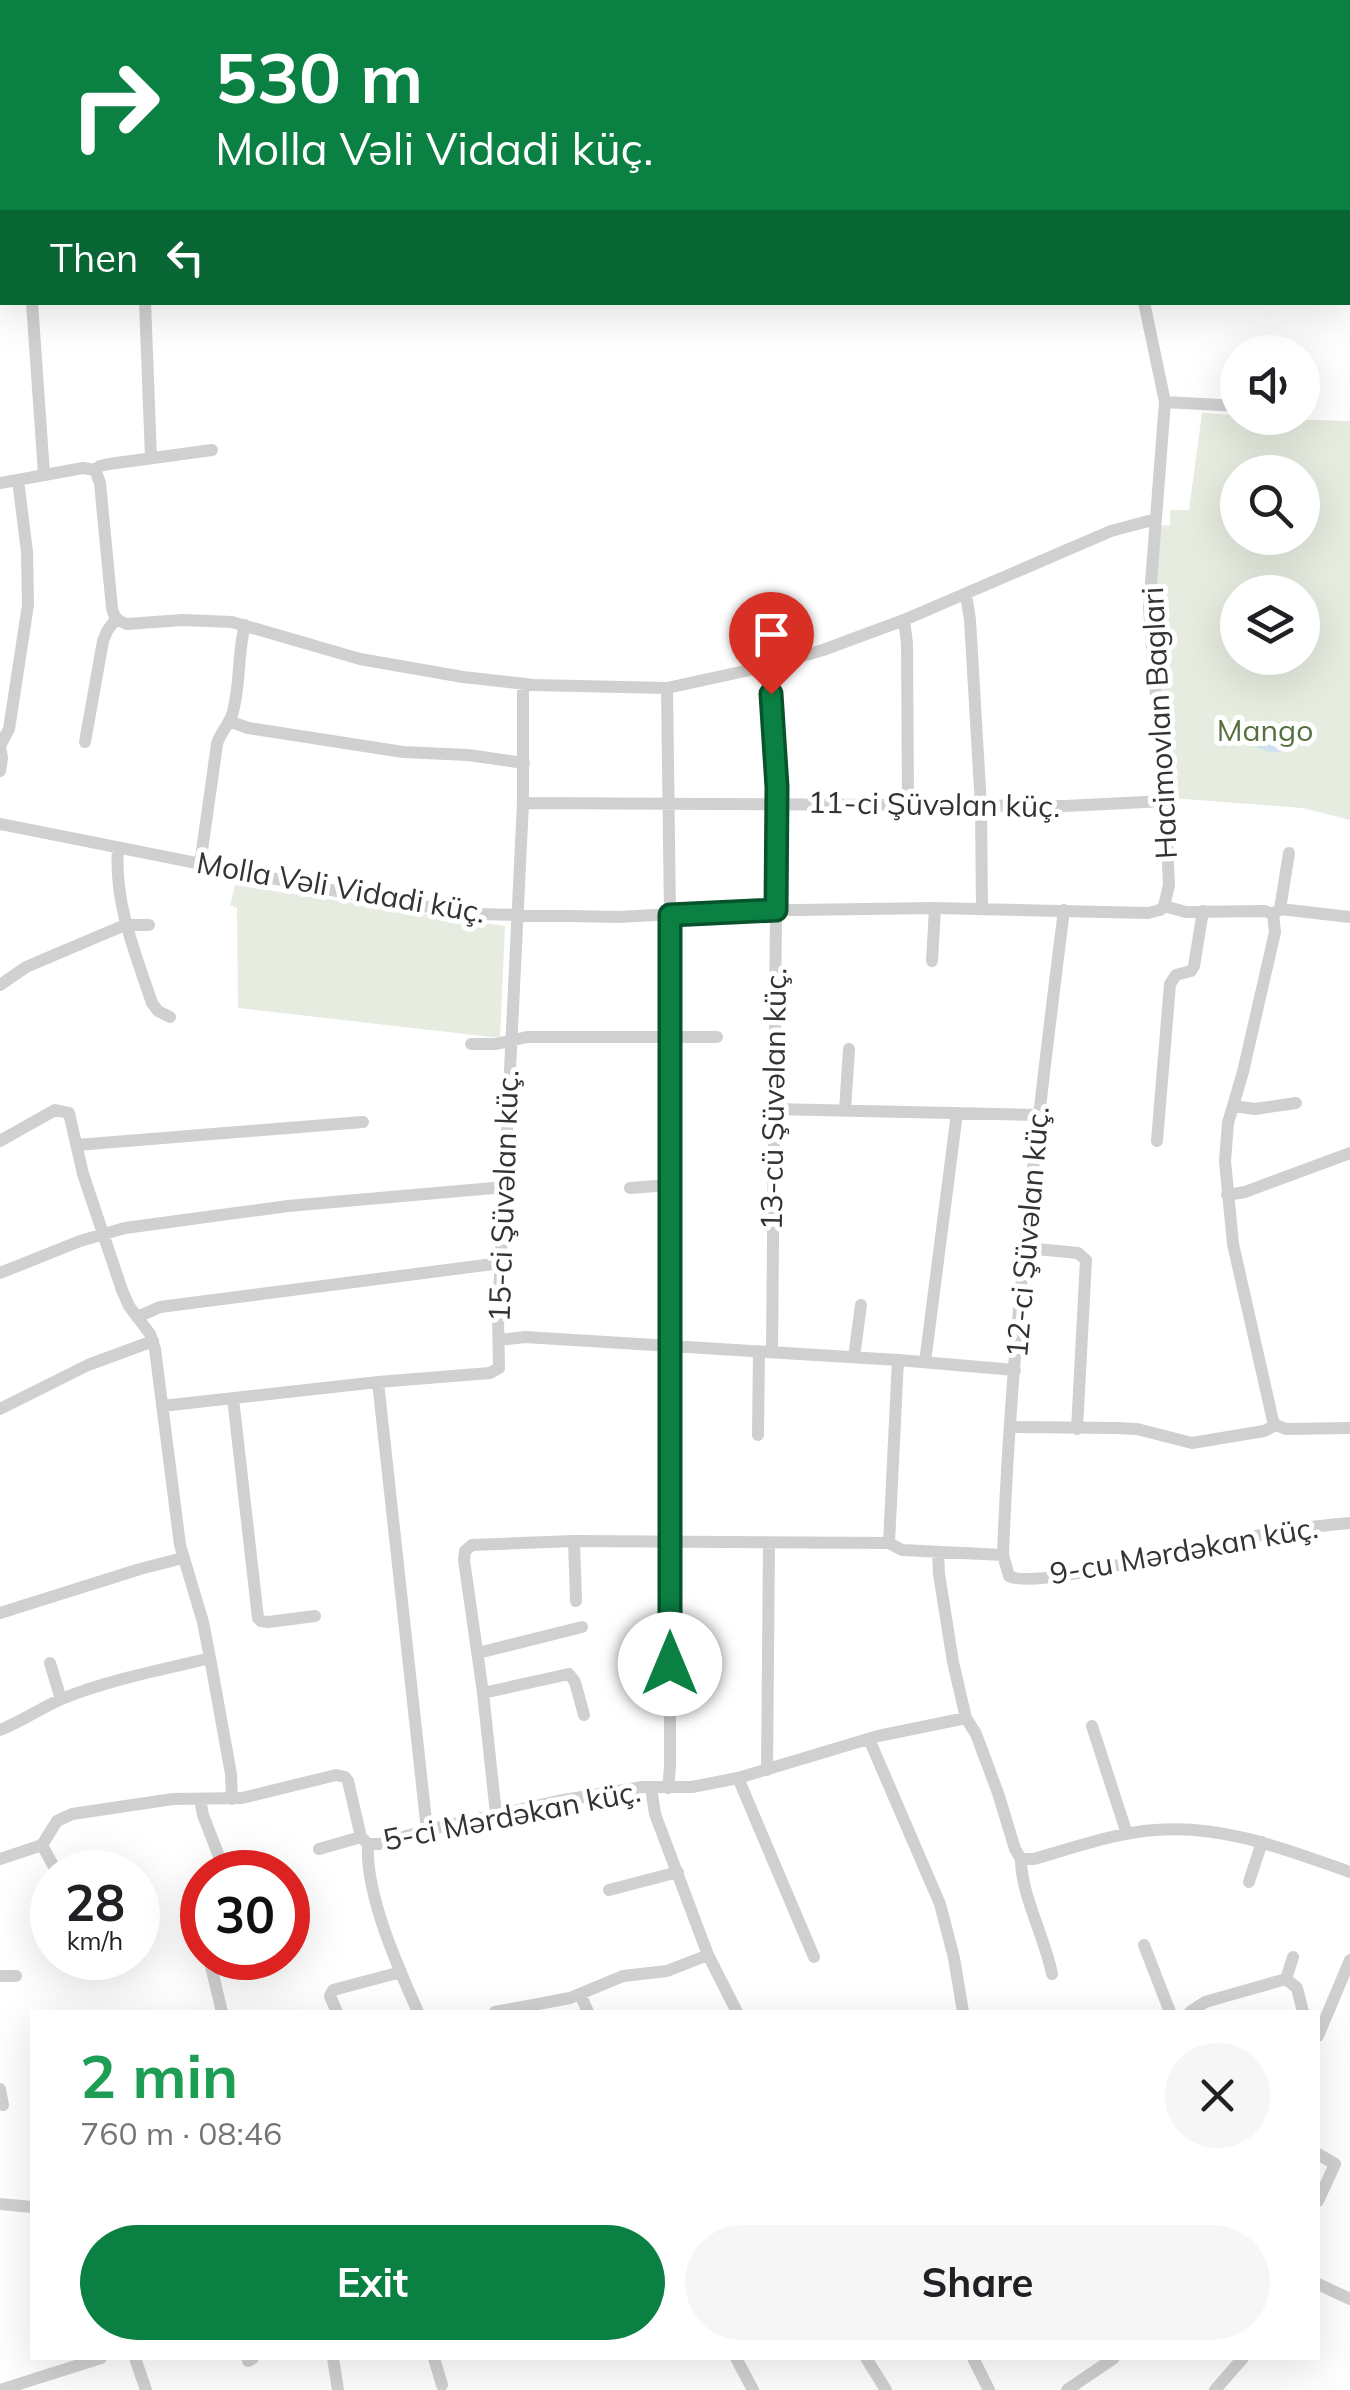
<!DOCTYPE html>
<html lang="en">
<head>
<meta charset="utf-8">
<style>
  :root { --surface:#fff; --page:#f6f6f6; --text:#202124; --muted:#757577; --accent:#0b8043 }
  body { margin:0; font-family:Mulish,sans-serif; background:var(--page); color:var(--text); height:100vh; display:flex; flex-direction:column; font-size:38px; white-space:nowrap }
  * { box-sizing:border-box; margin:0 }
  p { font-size:32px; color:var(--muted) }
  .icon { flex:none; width:55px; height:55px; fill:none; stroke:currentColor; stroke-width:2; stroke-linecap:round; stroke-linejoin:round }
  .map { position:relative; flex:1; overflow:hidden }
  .drawer { position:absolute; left:30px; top:2010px; width:1290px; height:350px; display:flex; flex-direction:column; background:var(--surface); border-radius:0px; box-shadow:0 10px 40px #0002 }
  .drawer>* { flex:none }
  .banner { position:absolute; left:0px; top:0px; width:1350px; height:305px; box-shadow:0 10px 40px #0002; background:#0b8043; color:#fff; overflow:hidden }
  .buttons { position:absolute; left:1220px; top:335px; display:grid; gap:20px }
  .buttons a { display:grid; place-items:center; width:100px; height:100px; border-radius:50%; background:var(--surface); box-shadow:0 10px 40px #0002; font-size:50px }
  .speed { position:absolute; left:30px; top:1850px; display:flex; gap:20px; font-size:50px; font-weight:700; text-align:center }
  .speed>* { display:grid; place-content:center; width:130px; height:130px; border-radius:50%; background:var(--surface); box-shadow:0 10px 40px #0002; line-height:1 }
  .speed small { font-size:25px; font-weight:400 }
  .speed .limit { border:15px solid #d22; background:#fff; color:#111 }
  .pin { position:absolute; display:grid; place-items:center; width:85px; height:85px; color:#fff; margin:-102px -42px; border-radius:50% 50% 50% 0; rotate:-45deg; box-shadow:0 0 10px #0007 }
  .pin .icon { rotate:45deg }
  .me { position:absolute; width:110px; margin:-55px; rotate:0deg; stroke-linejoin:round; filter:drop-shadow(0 0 8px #0008) }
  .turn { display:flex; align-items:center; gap:35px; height:210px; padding:0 50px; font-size:45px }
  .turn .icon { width:130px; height:130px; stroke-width:2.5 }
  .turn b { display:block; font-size:70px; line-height:85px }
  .then { display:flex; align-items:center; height:95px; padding:0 50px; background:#0003; gap:20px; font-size:38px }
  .round { display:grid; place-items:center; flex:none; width:105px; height:105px; border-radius:52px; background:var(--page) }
  .summary { display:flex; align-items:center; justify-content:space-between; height:170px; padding:0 50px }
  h1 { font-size:60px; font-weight:700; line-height:75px; color:#1e9e55 }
  .action { display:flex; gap:20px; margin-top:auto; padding:20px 50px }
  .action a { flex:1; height:115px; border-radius:60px; background:var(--accent); color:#fff; font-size:40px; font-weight:700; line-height:115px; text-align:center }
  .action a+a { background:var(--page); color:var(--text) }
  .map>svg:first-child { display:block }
  .green { fill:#e6ecdf; fill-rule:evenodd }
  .water { fill:#cfe2ee }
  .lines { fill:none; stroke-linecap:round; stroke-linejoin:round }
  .minor { stroke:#d0d0d0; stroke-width:12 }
  .route-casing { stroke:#07532c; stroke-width:25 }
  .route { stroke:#0b8043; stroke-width:18 }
  .labels { text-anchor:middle; stroke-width:10; stroke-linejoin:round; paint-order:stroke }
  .street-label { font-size:30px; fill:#333; stroke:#fff }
  .park-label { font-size:30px; fill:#56703f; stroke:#fff }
</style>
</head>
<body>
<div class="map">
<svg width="1350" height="2390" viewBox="0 0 1350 2390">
  <rect width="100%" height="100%" fill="#fff"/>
  <!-- green -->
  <path class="green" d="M1202,413l35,2 1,3 112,3v399l-48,-12 -131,-10 -16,-190 5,-82 10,-1v-15h19zM1238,472h64v66h-64zM1238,592h64v66h-64z
    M235,885l270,41 -5,112 -262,-30 -1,-100 -7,-3z"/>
  <!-- water -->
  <path class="water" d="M1265,724c13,0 26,-1 34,11l-2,10c-15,10 -30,10 -45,-1l-1,-10 7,-8z"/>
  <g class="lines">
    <!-- minor -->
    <path class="minor" d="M629,0v2
      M62,2l1,-2
      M961,2l9,-2
      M1079,2v-2
      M0,17l2,1
      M1348,184h2
      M0,245h2
      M32,302l12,172
      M145,302l6,155
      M1144,302l21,100 -16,206 17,213 3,64 -5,21
      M1165,402l73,4
      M95,470l5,13 12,125c2,10 6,13 15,16l55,-4 50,2 128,37 103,18 71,8 133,3 101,-22 55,-16 81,-30 207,-89 45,-12
      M0,483l83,-15 12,2 5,-4 9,-2 103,-14
      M966,594l4,26 11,186 1,102
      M904,620l3,23 1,161
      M768,666l9,137 -5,549
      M667,688l3,227v852l-2,21
      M229,721l19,7 155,24 65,3 56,8
      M85,742l18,-101 4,-10 9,-12
      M0,746l9,-17 19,-124 -1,-53 -9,-72
      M0,746l2,12 -2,13
      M523,803l542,3 100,-5
      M0,824l372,74 102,16 145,3 106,-6 210,-3 213,5 12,-3 4,-4
      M118,849c-4,54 17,103 34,154l6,8 12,6
      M200,865l17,-121c3,-11 11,-18 15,-29 9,-29 5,-61 13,-90
      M1164,906l22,6 79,-1 8,3
      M1280,909l9,-56
      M1273,914l2,18 -32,140 -15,51 -3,38 8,83 40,177 3,4 10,4 64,-1
      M1273,914l7,-5 70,8
      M932,961l3,-53
      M0,985l26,-18 99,-42h24
      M471,1044h25l31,-7h190
      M1233,1106l22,3 41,-6
      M773,1109l265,6
      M845,1110l4,-61
      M0,1141l55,-31 14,3 14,61 39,116 7,16 21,28 5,15 25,196 23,77 7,36 21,116 1,25
      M1157,1141l13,-157 6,-9 15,-4 3,-5 9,-55
      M77,1145l286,-23
      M630,1188l39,-3
      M1227,1195l18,-3 105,-39
      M1026,1248l52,5 8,7 -9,169
      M0,1273l80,-32 45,-13 163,-22 217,-19
      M137,1317l23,-10 341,-44
      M499,1340l26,-3 373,23 117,10
      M854,1357l7,-52
      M925,1362l32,-249
      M378,1382l49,448
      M233,1398l25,220 3,3 7,1 47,-6
      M162,1406l216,-24 112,-9 9,-5 -1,-52 25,-513v-119
      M0,1409l88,-44 65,-24
      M1011,1427l106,1 20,1 55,14 72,-12 12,-6
      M758,1435l1,-84
      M574,1541l2,60
      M889,1543l9,-183
      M938,1552l1,22 14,88 13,56 10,16 22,59 17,56 6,10h13c39,-11 80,-26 121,-29 68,-6 132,20 195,42
      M1003,1555c8,-216 34,-431 61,-645
      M0,1613l140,-44 43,-11
      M478,1653l104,-26
      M50,1663l11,36
      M483,1693l86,-19 6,8 9,33
      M1092,1726l35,108
      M0,1730c23,-9 42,-23 64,-32 47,-19 98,-28 146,-40
      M869,1739l71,165 14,54 9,54
      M767,1770l2,-227
      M738,1778l76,179
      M651,1787l4,27 53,141 29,57
      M200,1799l3,16 22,57
      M496,1814l-13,-121 -19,-133 1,-9 7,-6 102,-4 315,2 13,7 101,5 6,21c24,13 149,-21 181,-27 53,-11 106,-22 160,-26
      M368,1844c-3,50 30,123 50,168
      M42,1845l12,22 38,5
      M319,1849l42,-12
      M0,1859l42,-14 15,-24 15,-7 101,-15 69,-1 94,-23 9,2 3,4 13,56 7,7h11l48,-14 131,-29 84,-14h50l46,-9 140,-42 88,-18
      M1021,1859c0,36 24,78 31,115
      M1249,1882l13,-40
      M609,1890l69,-18
      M1144,1945l26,67
      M209,1958l13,54
      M0,1976h16
      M1286,1979l7,-22
      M580,1994l8,18
      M337,2012l-7,-16 3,-6 68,-18
      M495,2012l75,-14 53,-22 44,-5 41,-16
      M1190,2012l15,-10 81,-23 11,9 6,24
      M1318,2036l32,-76
      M0,2089l3,16
      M1318,2154l17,10 -17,37
      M0,2204l32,3
      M1318,2284l32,15
      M135,2358l11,32
      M333,2358l5,32
      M434,2358l8,27
      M736,2358l17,32
      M866,2358l20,32
      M973,2358l16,32
      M248,2361l5,-3
      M0,2390l101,-32
      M1067,2390l47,-32
      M1215,2390l28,-32"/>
  </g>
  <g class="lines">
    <!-- route casing -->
    <g class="route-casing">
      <path id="route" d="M670,1664v-749l106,-5 1,-123 -6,-93"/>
    </g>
    <!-- route -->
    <use href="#route" class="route"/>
  </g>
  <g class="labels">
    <!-- street labels -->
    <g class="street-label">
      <text transform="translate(1160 723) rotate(-93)" y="10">Hacimovlan Baglari</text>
      <text transform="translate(934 805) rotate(1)" y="10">11-ci Şüvəlan küç.</text>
      <text transform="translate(341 888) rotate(10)" y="10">Molla Vəli Vidadi küç.</text>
      <text transform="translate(774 1099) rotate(-89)" y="10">13-cü Şüvəlan küç.</text>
      <text transform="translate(504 1196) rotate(-88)" y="10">15-ci Şüvəlan küç.</text>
      <text transform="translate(1028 1232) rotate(-85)" y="10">12-ci Şüvəlan küç.</text>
      <text transform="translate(1184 1551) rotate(-10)" y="10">9-cu Mərdəkan küç.</text>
      <text transform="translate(512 1816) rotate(-11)" y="10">5-ci Mərdəkan küç.</text>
    </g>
    <!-- park labels -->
    <g class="park-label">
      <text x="1265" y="741">Mango</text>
    </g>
  </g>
</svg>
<div class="buttons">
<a><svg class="icon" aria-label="sound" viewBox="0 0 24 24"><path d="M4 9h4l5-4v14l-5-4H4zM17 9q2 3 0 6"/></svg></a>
<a><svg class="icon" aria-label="search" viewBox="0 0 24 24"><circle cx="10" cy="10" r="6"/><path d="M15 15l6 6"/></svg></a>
<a><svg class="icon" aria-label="layers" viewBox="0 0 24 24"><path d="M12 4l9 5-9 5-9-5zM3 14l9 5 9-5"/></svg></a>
</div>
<div class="speed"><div>28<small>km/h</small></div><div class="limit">30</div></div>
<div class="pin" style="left:771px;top:694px;background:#d93025"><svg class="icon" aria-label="arrive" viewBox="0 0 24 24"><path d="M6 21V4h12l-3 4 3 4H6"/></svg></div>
<svg class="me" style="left:670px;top:1664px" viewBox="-20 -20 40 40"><circle r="19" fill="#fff"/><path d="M0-13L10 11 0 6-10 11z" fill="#0b8043"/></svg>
<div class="banner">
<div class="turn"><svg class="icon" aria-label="right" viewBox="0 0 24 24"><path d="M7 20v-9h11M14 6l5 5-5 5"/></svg><div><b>530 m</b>Molla Vəli Vidadi küç.</div></div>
<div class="then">Then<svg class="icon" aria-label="left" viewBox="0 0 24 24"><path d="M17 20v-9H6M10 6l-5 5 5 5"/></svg></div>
</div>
<section class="drawer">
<div class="summary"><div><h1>2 min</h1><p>760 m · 08:46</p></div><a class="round"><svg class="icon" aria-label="close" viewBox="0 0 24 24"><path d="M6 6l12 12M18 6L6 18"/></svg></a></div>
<div class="action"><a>Exit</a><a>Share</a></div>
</section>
</div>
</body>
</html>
